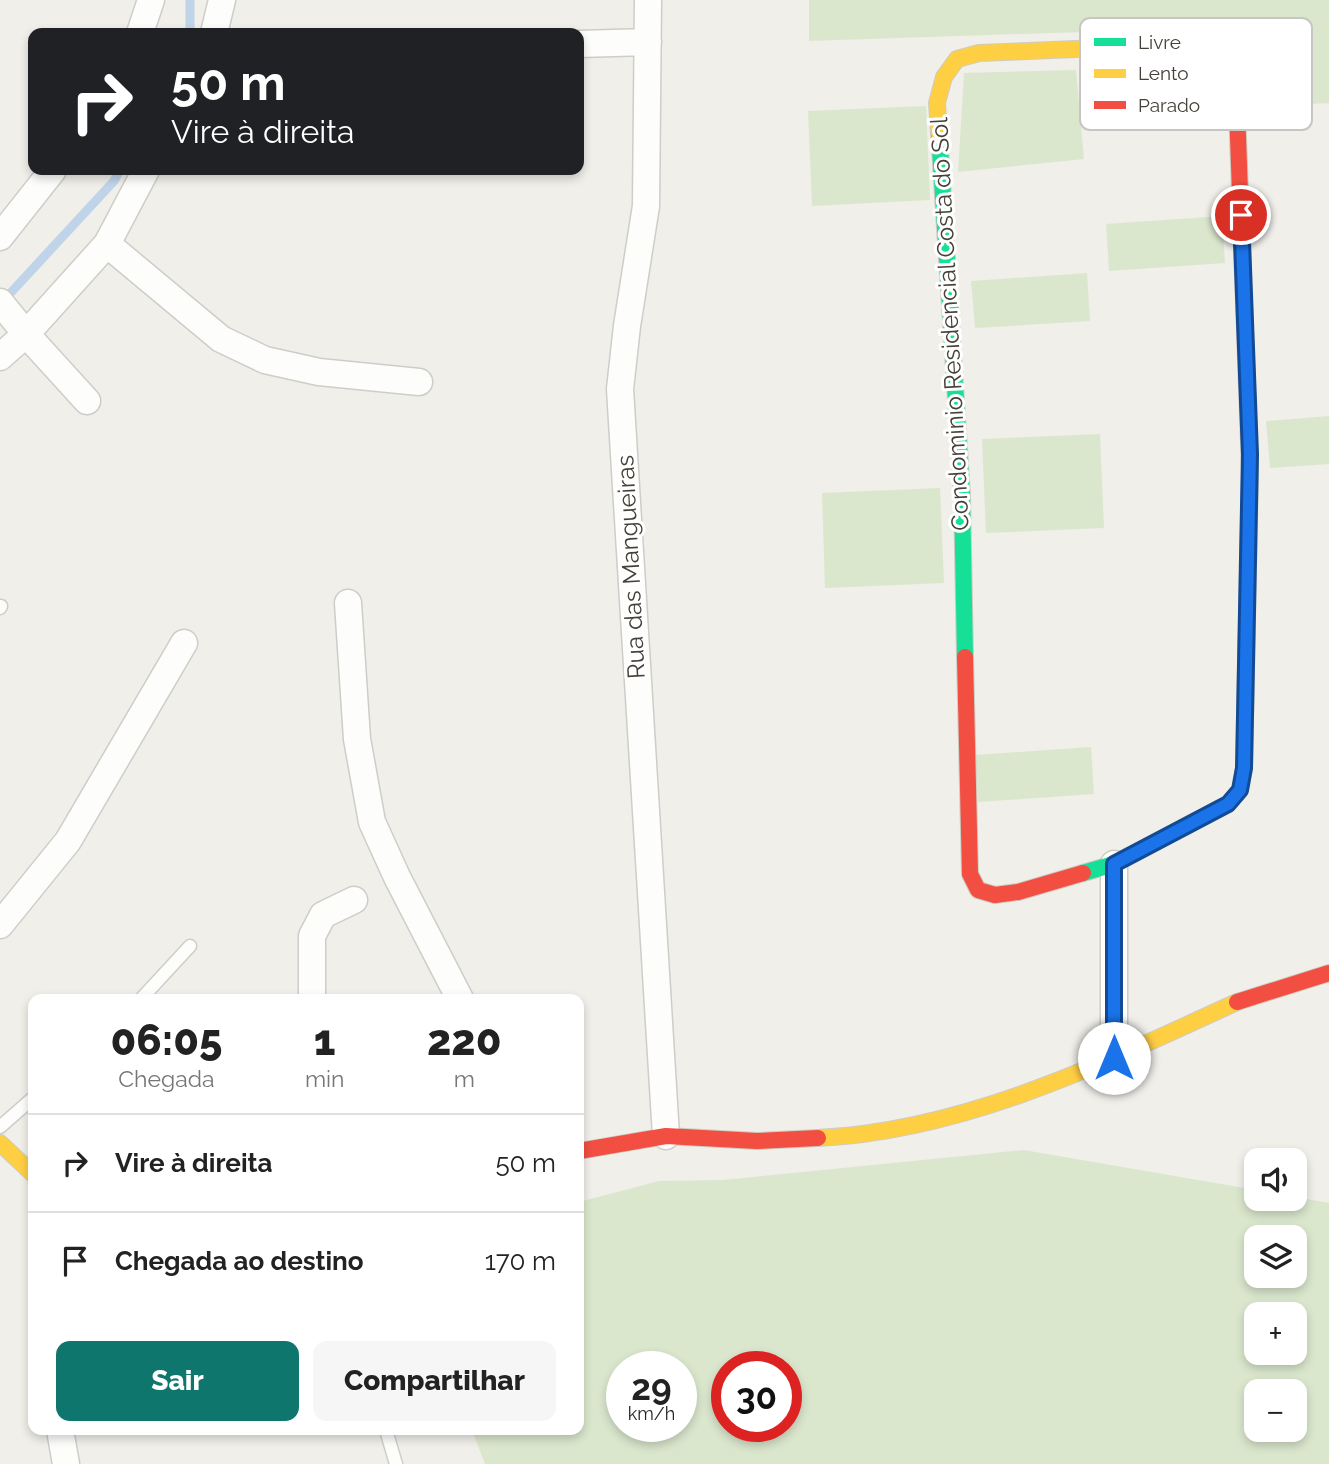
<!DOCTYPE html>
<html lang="pt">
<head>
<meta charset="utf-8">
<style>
  :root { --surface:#fff; --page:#f6f6f6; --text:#222; --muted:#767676; --line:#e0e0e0; --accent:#0f766e }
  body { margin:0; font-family:Raleway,sans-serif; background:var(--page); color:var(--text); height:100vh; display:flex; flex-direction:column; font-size:26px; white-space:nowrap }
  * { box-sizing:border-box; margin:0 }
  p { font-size:23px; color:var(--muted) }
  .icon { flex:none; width:38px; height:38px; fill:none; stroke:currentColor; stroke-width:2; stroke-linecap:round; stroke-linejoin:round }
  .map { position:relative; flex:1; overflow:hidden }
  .drawer { position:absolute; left:28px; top:994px; width:556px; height:441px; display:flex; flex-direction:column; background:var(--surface); border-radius:14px; box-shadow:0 4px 10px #0003 }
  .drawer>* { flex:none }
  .hud { position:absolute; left:28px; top:28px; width:556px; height:147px; border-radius:14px; box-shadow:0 4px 10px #0003; background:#202124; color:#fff; overflow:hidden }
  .tools { position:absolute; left:1244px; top:1148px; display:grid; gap:14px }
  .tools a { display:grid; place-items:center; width:63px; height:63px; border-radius:14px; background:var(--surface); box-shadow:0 4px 10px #0003; font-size:35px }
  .speed { position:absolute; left:606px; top:1351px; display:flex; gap:14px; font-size:35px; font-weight:700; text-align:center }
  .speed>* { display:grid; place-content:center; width:91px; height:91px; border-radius:50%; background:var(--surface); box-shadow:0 4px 10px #0003; line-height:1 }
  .speed small { font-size:18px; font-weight:400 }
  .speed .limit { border:10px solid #d22; background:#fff; color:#111 }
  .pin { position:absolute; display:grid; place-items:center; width:60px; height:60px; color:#fff; margin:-30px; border:4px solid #fff; border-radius:50%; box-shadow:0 2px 7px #0007 }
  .me { position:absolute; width:77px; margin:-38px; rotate:0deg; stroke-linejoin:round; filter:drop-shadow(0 0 5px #0008) }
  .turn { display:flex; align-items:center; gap:24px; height:147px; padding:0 28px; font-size:32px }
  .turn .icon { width:91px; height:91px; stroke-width:2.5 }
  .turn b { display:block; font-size:49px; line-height:60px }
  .eta { display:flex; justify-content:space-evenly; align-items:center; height:119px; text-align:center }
  .eta b { font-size:42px; font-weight:800; line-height:49px }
  .action { display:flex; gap:14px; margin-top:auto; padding:14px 28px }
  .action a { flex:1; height:80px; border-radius:14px; background:var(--accent); color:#fff; font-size:28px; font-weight:800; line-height:80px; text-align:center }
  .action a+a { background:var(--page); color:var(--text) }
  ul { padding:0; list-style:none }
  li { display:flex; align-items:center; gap:21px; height:98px; padding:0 28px; border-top:2px solid var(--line) }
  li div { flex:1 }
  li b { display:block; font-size:26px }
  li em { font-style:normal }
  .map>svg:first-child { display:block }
  .green { fill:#dae7cd; fill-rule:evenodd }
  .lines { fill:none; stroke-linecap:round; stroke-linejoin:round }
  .stream { stroke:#c0d4e9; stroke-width:9 }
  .lane-casing { stroke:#cecdc8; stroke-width:15 }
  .street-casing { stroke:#cecdc8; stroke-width:29 }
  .fast-casing { stroke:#ceccc2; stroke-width:18 }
  .slow-casing { stroke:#ceccc2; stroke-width:18 }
  .jam-casing { stroke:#ceccc2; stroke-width:18 }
  .lane { stroke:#fdfdfc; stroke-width:12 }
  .street { stroke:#fdfdfc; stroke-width:26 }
  .fast { stroke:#16e098; stroke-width:16 }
  .slow { stroke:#ffcf43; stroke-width:16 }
  .jam { stroke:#f24e42; stroke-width:16 }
  .route-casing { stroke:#114b97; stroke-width:18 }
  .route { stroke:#1a73e8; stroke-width:12 }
  .labels { text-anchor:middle; stroke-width:6; stroke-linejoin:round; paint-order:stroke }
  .street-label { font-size:24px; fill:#454138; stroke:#fff }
  .key { fill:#fff; stroke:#c7c6c3; stroke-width:2 }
  .key-label { font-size:19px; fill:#454138 }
</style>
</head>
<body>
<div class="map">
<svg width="1329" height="1464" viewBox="0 0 1329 1464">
  <rect width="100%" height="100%" fill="#f0efea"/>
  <!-- green -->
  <path class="green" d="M809,0h520v103l-64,3 -3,-80 -453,15z
    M1076,70l8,89 -126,13 6,-99z
    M926,106l4,94 -118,6 -4,-95z
    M1222,216l3,47 -116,8 -3,-47z
    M1087,273l3,48 -115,7 -4,-47z
    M1329,416v48l-59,4 -4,-47z
    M1100,434l4,94 -118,5 -4,-94z
    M940,488l4,95 -119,5 -3,-95z
    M1091,747l3,47 -116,8 -3,-47z
    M1024,1150l232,40v9l39,-2 34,6v261h-844l-13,-34h107v-228l80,-21 64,-1zM1256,1237h39v39h-39zM1256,1314h39v39h-39zM621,1367h60v59h-60zM726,1367h60v59h-60zM1295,1391v39h-39v-39z"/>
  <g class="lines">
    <!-- stream -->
    <path class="stream" d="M190,0v33
      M4,300l110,-119 6,-11"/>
    <!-- lane casing -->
    <g class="lane-casing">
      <path id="lane" d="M0,608l1,-2
        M141,999l49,-53
        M0,1127l33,-29
        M386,1430l10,34"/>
    </g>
    <!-- street casing -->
    <g class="street-casing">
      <path id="street" d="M648,0l-2,206 -19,120 -7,63 46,747
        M140,33l11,-33
        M214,33l8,-33
        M579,44l69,-2
        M0,237l53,-67
        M107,244l114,95 44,21 54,12 100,10
        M0,302l26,32 61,67
        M0,357l26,-23 81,-90 39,-74
        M348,603l9,136 15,83 25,55 63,122
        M0,925l68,-84 116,-198
        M312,999v-63l11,-21 31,-15
        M1114,1058v-194
        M60,1430l6,34"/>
    </g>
    <!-- fast casing -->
    <g class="fast-casing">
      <path id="fast" d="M939,133l23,362 3,162
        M1083,873l31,-9 114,-60 12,-14 4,-22 6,-297"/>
    </g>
    <!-- slow casing -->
    <g class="slow-casing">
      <path id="slow" d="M939,133l-2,-30 7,-26 13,-18 22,-6 218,-9
        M818,1138c147,-7 288,-76 419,-136
        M0,1143l33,31"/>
    </g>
    <!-- jam casing -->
    <g class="jam-casing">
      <path id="jam" d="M1197,44l21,10 12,21 7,34 13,362
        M965,657l5,217 8,16 17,5 23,-3 65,-19
        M1237,1002l92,-29
        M579,1151l87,-15 91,5 61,-3"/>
    </g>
    <!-- lane -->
    <use href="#lane" class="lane"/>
    <!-- street -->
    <use href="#street" class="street"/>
    <!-- fast -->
    <use href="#fast" class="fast"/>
    <!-- slow -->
    <use href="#slow" class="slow"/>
    <!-- jam -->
    <use href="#jam" class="jam"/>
  </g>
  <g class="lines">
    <!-- route casing -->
    <g class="route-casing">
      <path id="route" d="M1114,1058v-194l114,-60 12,-14 4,-22 6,-314 -9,-239"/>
    </g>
    <!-- route -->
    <use href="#route" class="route"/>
  </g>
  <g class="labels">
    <!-- street labels -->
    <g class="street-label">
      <text transform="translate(950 324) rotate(-93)" y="8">Condominio Residencial Costa do Sol</text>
      <text transform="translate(631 567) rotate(-93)" y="8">Rua das Mangueiras</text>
    </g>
  </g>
  <!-- legend -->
  <rect x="1080" y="18" width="232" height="112" rx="10" class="key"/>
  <rect x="1094" y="38" width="32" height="8" fill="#16e098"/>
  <rect x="1094" y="69" width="32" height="9" fill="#ffcf43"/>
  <rect x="1094" y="101" width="32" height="8" fill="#f24e42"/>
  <g class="key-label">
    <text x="1138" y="49">Livre</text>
    <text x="1138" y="80">Lento</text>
    <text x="1138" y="112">Parado</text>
  </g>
</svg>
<div class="tools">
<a><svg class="icon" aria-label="sound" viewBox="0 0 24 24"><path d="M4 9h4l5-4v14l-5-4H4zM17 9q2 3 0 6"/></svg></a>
<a><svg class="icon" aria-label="layers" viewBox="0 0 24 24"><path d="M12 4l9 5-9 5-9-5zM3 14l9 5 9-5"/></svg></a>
<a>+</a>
<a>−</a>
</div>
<div class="speed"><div>29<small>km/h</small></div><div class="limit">30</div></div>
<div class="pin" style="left:1241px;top:215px;background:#d93025"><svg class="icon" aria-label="arrive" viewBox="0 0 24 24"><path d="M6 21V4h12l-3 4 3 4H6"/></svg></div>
<svg class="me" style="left:1114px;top:1058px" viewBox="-20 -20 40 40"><circle r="19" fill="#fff"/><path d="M0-13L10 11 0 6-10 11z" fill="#1a73e8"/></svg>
<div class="hud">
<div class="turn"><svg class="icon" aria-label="right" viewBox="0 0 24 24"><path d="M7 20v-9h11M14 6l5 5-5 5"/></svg><div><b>50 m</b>Vire à direita</div></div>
</div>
<section class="drawer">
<div class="eta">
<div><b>06:05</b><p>Chegada</p></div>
<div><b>1</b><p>min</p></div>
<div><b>220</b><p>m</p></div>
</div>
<ul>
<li><svg class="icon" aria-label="right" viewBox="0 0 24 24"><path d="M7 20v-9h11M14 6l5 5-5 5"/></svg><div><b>Vire à direita</b></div><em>50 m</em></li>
<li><svg class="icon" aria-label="arrive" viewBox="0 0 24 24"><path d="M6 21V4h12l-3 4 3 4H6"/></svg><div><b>Chegada ao destino</b></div><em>170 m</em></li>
</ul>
<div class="action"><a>Sair</a><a>Compartilhar</a></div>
</section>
</div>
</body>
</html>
